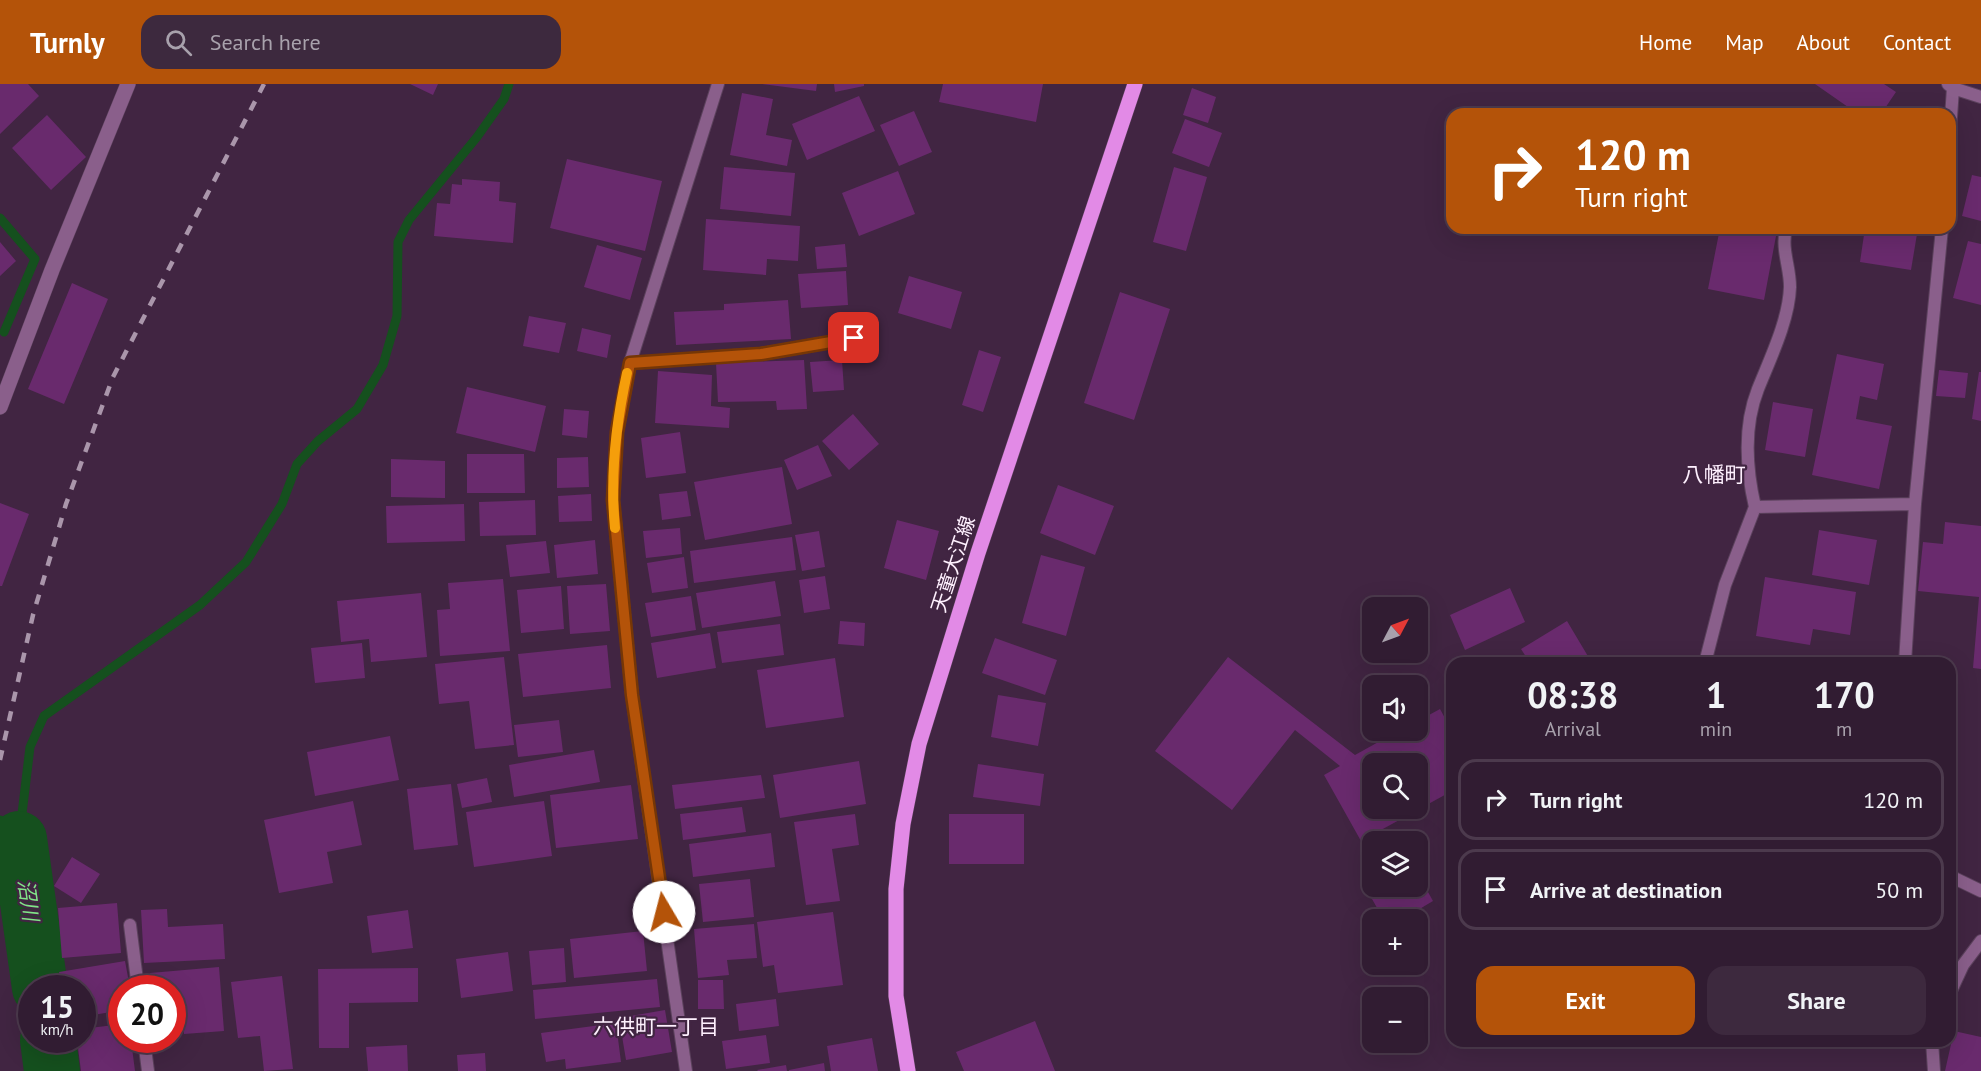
<!DOCTYPE html>
<html lang="en">
<head>
<meta charset="utf-8">
<style>
  :root { --surface:#311c32; --page:#3d293e; --text:#f1f3f6; --muted:#a8a1ac; --line:#4c3a4d; --accent:#b45309 }
  body { margin:0; font-family:"PT Sans","Noto Sans JP",sans-serif; background:var(--page); color:var(--text); height:100vh; display:flex; flex-direction:column; font-size:22px; white-space:nowrap }
  * { box-sizing:border-box; margin:0 }
  p { font-size:20px; color:var(--muted) }
  .icon { flex:none; width:33px; height:33px; fill:none; stroke:currentColor; stroke-width:2; stroke-linecap:round; stroke-linejoin:round }
  .map { position:relative; flex:1; overflow:hidden }
  .side { position:absolute; left:1446px; top:573px; width:510px; height:390px; display:flex; flex-direction:column; background:var(--surface); border-radius:18px; box-shadow:0 6px 24px #0002,0 0 0 2px var(--line) }
  .side>* { flex:none }
  .guide { position:absolute; left:1446px; top:24px; width:510px; height:126px; border-radius:18px; box-shadow:0 6px 24px #0002,0 0 0 2px var(--line); background:#b45309; color:#fff; overflow:hidden }
  .needle { width:39px; rotate:49deg }
  .controls { position:absolute; left:1362px; top:513px; display:grid; gap:12px }
  .controls a { display:grid; place-items:center; width:66px; height:66px; border-radius:12px; background:var(--surface); box-shadow:0 6px 24px #0002,0 0 0 2px var(--line); font-size:30px }
  .speed { position:absolute; left:18px; top:891px; display:flex; gap:12px; font-size:30px; font-weight:700; text-align:center }
  .speed>* { display:grid; place-content:center; width:78px; height:78px; border-radius:50%; background:var(--surface); box-shadow:0 6px 24px #0002,0 0 0 2px var(--line); line-height:1 }
  .speed small { font-size:15px; font-weight:400 }
  .speed .limit { border:9px solid #d22; background:#fff; color:#111 }
  .pin { position:absolute; display:grid; place-items:center; width:51px; height:51px; color:#fff; margin:-26px; border-radius:12px; box-shadow:0 3px 9px #0006 }
  .me { position:absolute; width:66px; margin:-33px; rotate:352deg; stroke-linejoin:round; filter:drop-shadow(0 0 4px #0008) }
  .turn { display:flex; align-items:center; gap:21px; height:126px; padding:0 30px; font-size:27px }
  .turn .icon { width:78px; height:78px; stroke-width:2.5 }
  .turn b { display:block; font-size:42px; line-height:51px }
  .eta { display:flex; justify-content:space-evenly; align-items:center; height:102px; text-align:center }
  .eta b { font-size:36px; font-weight:700; line-height:42px }
  .cta { display:flex; gap:12px; margin-top:auto; padding:12px 30px }
  .cta a { flex:1; height:69px; border-radius:18px; background:var(--accent); color:#fff; font-size:24px; font-weight:700; line-height:69px; text-align:center }
  .cta a+a { background:var(--page); color:var(--text) }
  ul { padding:0; list-style:none }
  li { display:flex; align-items:center; gap:18px; height:81px; margin:0 12px 9px; padding:0 18px; border:3px solid var(--line); border-radius:18px }
  li div { flex:1 }
  li b { display:block; font-size:22px }
  li em { font-style:normal }
  header { display:flex; align-items:center; gap:36px; box-sizing:border-box; height:84px; padding:0 30px; background:var(--accent); color:#fff }
  header strong { font-size:28px }
  nav { display:flex; gap:33px; margin-inline-start:auto; font-size:21px }
  .search { width:420px; height:54px; background:var(--page); display:flex; align-items:center; gap:15px; box-sizing:border-box; padding:0 21px; border-radius:18px; color:var(--muted); font-size:22px }
  .map>svg:first-child { display:block }
  .lines { fill:none; stroke-linecap:round; stroke-linejoin:round }
  .stream { stroke:#15501e; stroke-width:9 }
  .river { stroke:#15501e; stroke-width:56 }
  .building { fill:#692a6d; fill-rule:evenodd }
  .service-casing { stroke:#5b415c; stroke-width:14 }
  .minor-casing { stroke:#5b415c; stroke-width:16 }
  .primary-casing { stroke:#5b415c; stroke-width:16 }
  .service { stroke:#8a5f8b; stroke-width:12 }
  .minor { stroke:#8a5f8b; stroke-width:15 }
  .primary { stroke:#e28ae6; stroke-width:15 }
  .rail { stroke:#aa96ab; stroke-width:4.5; stroke-dasharray:10 10; stroke-linecap:butt }
  .route-casing { stroke:#753606; stroke-width:15 }
  .route { stroke:#b45309; stroke-width:10 }
  .slow { stroke:#f59e0b; stroke-width:10 }
  .labels { text-anchor:middle; stroke-width:4.5; stroke-linejoin:round; paint-order:stroke }
  .street-label { font-size:20px; fill:#fef0fe; stroke:#412542 }
  .neighbourhood-label { font-size:21px; fill:#fef0fe; stroke:#412542 }
  .water-label { font-size:21px; font-style:italic; fill:#81e488; stroke:#412542 }
</style>
</head>
<body>
<header>
<strong>Turnly</strong>
<div class="search"><svg class="icon" aria-label="search" viewBox="0 0 24 24"><circle cx="10" cy="10" r="6"/><path d="M15 15l6 6"/></svg>Search here</div>
<nav><a>Home</a><a>Map</a><a>About</a><a>Contact</a></nav>
</header>
<div class="map">
<svg width="1981" height="987" viewBox="0 0 1981 987">
  <rect width="100%" height="100%" fill="#412542"/>
  <g class="lines">
    <!-- stream -->
    <path class="stream" d="M0,134l35,41 -31,73
      M0,736l19,19
      M19,755l11,-92 14,-31 156,-111 46,-43 36,-58 15,-40 21,-23 39,-32 26,-44 14,-49 1,-74 11,-22 68,-83 27,-38 5,-15"/>
    <!-- river -->
    <path class="river" d="M19,755l21,149
      M48,956l4,31"/>
  </g>
  <!-- building -->
  <path class="building" d="M0,0h28l11,12 -39,38z
    M410,0h28l-5,11z
    M762,0h55l-1,7z
    M834,0h30v2l-29,6z
    M943,0h100l-7,38 -97,-20z
    M1815,0h69l12,8 -15,22h-23z
    M1192,4l24,9 -8,26 -25,-8z
    M742,9l31,6 -7,36 26,5 -5,26 -57,-11z
    M859,12l16,35 -68,29 -15,-36z
    M914,27l18,41 -33,14 -19,-41z
    M47,31l39,42 -35,33 -39,-42z
    M1185,35l37,14 -13,34 -37,-14z
    M567,75l95,22 -17,70 -95,-23z
    M724,83l71,6 -4,43 -71,-7z
    M1174,83l33,10 -21,74 -33,-9z
    M898,87l17,43 -56,22 -17,-43z
    M1972,91l9,2v44l-19,-5z
    M462,95l38,3 -1,19 17,2 -3,40 -79,-7 3,-33 13,1 2,-20 10,1z
    M706,135l94,7 -2,35 -31,-2 -1,16 -63,-5z
    M1720,144h17l39,8 -12,64 -56,-11z
    M1865,144h53l-7,42 -51,-8z
    M1968,157l13,3v61l-28,-7z
    M0,158l16,19 -16,15z
    M845,160l2,23 -30,2 -2,-22z
    M597,161l45,13 -12,42 -46,-13z
    M846,187l2,34 -47,3 -3,-34z
    M909,192l53,16 -11,37 -53,-16z
    M72,199l36,16 -44,105 -36,-15z
    M1120,208l50,17 -36,111 -50,-17z
    M788,216l3,39 -115,6 -2,-33 50,-2v-6z
    M529,232l37,7 -7,30 -36,-7z
    M582,244l29,7 -4,23 -30,-7z
    M979,266l22,7 -18,55 -21,-7z
    M1837,270l47,10 -7,36 -17,-4 -4,23 36,7 -13,63 -67,-14z
    M804,276l3,49 -30,1 -1,-9 -58,1 -2,-39z
    M842,276l2,30 -31,2 -3,-30z
    M1939,286l29,3 -3,25 -29,-2z
    M658,287l54,4 -1,31 19,2 -1,20 -74,-5z
    M1979,288h2v49l-9,-2z
    M467,303l79,19 -11,46 -79,-19z
    M1773,318l40,7 -8,48 -40,-7z
    M564,325l25,2 -2,27 -25,-3z
    M853,330l26,30 -30,26 -27,-29z
    M680,348l6,41 -40,5 -5,-40z
    M818,361l14,31 -35,14 -13,-30z
    M467,370h57l1,39h-58z
    M588,373l1,30 -32,1v-30z
    M391,375l54,2v37l-54,-1z
    M782,383l10,57 -87,16 -11,-58z
    M1058,401l56,21 -19,49 -55,-22z
    M687,407l4,25 -29,4 -3,-26z
    M591,410l1,27 -33,1 -1,-26z
    M535,416l1,35 -56,1 -1,-34z
    M0,419l29,11 -27,72h-2z
    M464,420l1,37 -78,2 -1,-37z
    M897,436l42,11 -13,49 -42,-12z
    M1945,438l36,4v143l-8,-1 6,-71 -61,-6 5,-49 20,2z
    M680,444l2,26 -36,4 -3,-27z
    M1819,446l58,10 -8,45 -57,-10z
    M819,447l6,36 -23,4 -7,-36z
    M792,453l4,33 -102,13 -4,-32z
    M595,456l3,34 -41,4 -3,-33z
    M546,457l4,32 -40,4 -4,-32z
    M1041,471l44,12 -19,69 -44,-13z
    M684,473l4,31 -36,5 -5,-30z
    M825,492l5,33 -26,4 -5,-33z
    M1765,493l91,15 -6,43 -37,-6 -3,16 -54,-9z
    M503,495l7,72 -70,5 -3,-46 13,-1 -2,-26z
    M775,497l6,35 -79,12 -6,-35z
    M606,500l4,47 -40,3 -3,-48z
    M561,502l3,43 -43,4 -4,-43z
    M1510,504l15,34 -60,28 -15,-35z
    M421,509l6,64 -56,5 -2,-23 -28,3 -4,-41z
    M691,512l5,34 -45,7 -6,-34z
    M840,537l25,2 -1,23 -26,-2z
    M1567,537l25,42h-62l-9,-14z
    M780,540l4,31 -62,8 -5,-31z
    M710,549l6,35 -59,10 -6,-35z
    M995,554l62,22 -12,35 -63,-22z
    M362,559l3,35 -50,5 -4,-35z
    M607,561l4,43 -88,9 -5,-43z
    M504,573l10,88 -39,4 -6,-48 -30,3 -4,-40z
    M1228,573l127,98 45,-25h18v-9l22,-12 12,22v60l-91,50 -37,-66 16,-9 -45,-36 -63,80 -77,-59zM1372,680h46v44h-46z
    M835,574l9,59 -78,11 -9,-58z
    M998,611l48,8 -8,43 -47,-9z
    M559,636l4,32 -45,5 -4,-32z
    M390,652l9,44 -84,16 -8,-44z
    M594,666l6,32 -86,15 -5,-32z
    M859,677l7,43 -86,14 -7,-43z
    M978,680l66,10 -4,32 -67,-9z
    M761,691l4,23 -90,11 -3,-24z
    M487,694l5,24 -30,6 -5,-24z
    M451,700l7,61 -44,5 -7,-61z
    M631,701l7,54 -82,9 -6,-53z
    M353,717l9,44 -35,7 6,31 -54,10 -15,-73z
    M544,717l8,55 -78,11 -8,-55z
    M742,723l4,25 -63,8 -3,-26z
    M855,730l4,31 -27,4 8,52 -34,4 -12,-83z
    M949,730h75v50h-75z
    M771,749l4,34 -82,10 -4,-33z
    M72,773l28,17 -19,29 -27,-17z
    M1372,786v16h46v-12l15,27 -32,19h-17l-24,-42z
    M750,795l4,38 -51,5 -4,-38z
    M117,819l4,50 -59,5 -4,-50z
    M167,825l1,18 55,-3 2,35 -81,4 -3,-53z
    M408,826l5,38 -41,5 -5,-37z
    M833,828l10,73 -65,8 -4,-28 -11,2 -6,-45z
    M754,840l3,34 -30,2 2,15 -31,3 -4,-49z
    M643,847l4,40 -73,7 -4,-39z
    M564,864l2,34 -34,3 -3,-34z
    M508,868l5,39 -52,7 -5,-39z
    M125,877l5,27h-8v22l-40,7v-29h-20l-3,-16z
    M219,883l5,64 -40,3 -2,-29h-10v-17h-21l-1,-15z
    M418,884v34l-69,1v45h-30l-1,-79z
    M282,892l11,93 -29,2 -4,-35 -22,2 -7,-56z
    M657,895l3,28 -125,12 -2,-29z
    M698,896h25l1,29h-26z
    M776,915l3,27 -40,5 -3,-27z
    M665,926l7,42 -46,8 -7,-42z
    M1035,937l20,50h-91l-8,-19z
    M616,939l5,39 -55,7 -1,-10 -19,3 -5,-29z
    M122,940v16h9l4,31h-54l-4,-31h5v-11z
    M1954,947l27,6v34h-36z
    M766,951l4,28 -44,6 -4,-28z
    M872,954l6,33h-47l-4,-25z
    M407,961l1,26h-40l-2,-24z
    M485,969l1,18h-28l-1,-16z
    M824,979l1,8h-36v-1z
    M786,981l1,6h-29l-1,-1z"/>
  <g class="lines">
    <!-- service casing -->
    <g class="service-casing">
      <path id="service" d="M1948,0l5,4 -3,44
        M1953,4l28,9
        M630,279l131,-9 93,-16
        M1755,423c-9,-39 -12,-80 3,-118 12,-30 31,-69 32,-102 0,-21 -9,-37 -4,-59
        M1705,579l20,-78 30,-78 160,-3
        M1905,579l10,-159 27,-276
        M1950,792l31,15
        M130,841l8,63
        M1950,909l13,-28 18,-24
        M144,956l4,31
        M1932,957l2,30
        M686,987l-54,-376 -19,-195 4,-68 13,-69 88,-279"/>
    </g>
    <!-- minor casing -->
    <g class="minor-casing">
      <path id="minor" d="M0,323l52,-137 76,-186"/>
    </g>
    <!-- primary casing -->
    <g class="primary-casing">
      <path id="primary" d="M908,987l-12,-75v-107l7,-65 16,-80 59,-191 157,-469"/>
    </g>
    <!-- service -->
    <use href="#service" class="service"/>
    <!-- minor -->
    <use href="#minor" class="minor"/>
    <!-- primary -->
    <use href="#primary" class="primary"/>
    <!-- rail -->
    <path class="rail" d="M0,676l33,-145 33,-111 47,-127 151,-293"/>
  </g>
  <g class="lines">
    <!-- route casing -->
    <g class="route-casing">
      <path id="route" d="M664,828l-32,-217 -19,-195 4,-68 13,-69 131,-9 93,-16"/>
    </g>
    <!-- route -->
    <use href="#route" class="route"/>
    <!-- slow -->
    <path class="slow" d="M615,444c-5,-51 1,-105 12,-155"/>
  </g>
  <g class="labels">
    <!-- street labels -->
    <g class="street-label">
      <text transform="translate(953 480) rotate(-72)" y="7">天童大江線</text>
    </g>
    <!-- neighbourhood labels -->
    <g class="neighbourhood-label">
      <text x="1714" y="398">八幡町</text>
      <text x="656" y="950">六供町一丁目</text>
    </g>
    <!-- water labels -->
    <g class="water-label">
      <text transform="translate(28 816) rotate(82)" y="7">沼川</text>
    </g>
  </g>
</svg>
<div class="controls">
<a><svg class="needle" viewBox="-14 -14 28 28"><path d="M0-13l5 13h-10z" fill="#e53935"/><path d="M0 13l5-13h-10z" fill="#a8a1ac"/></svg></a>
<a><svg class="icon" aria-label="sound" viewBox="0 0 24 24"><path d="M4 9h4l5-4v14l-5-4H4zM17 9q2 3 0 6"/></svg></a>
<a><svg class="icon" aria-label="search" viewBox="0 0 24 24"><circle cx="10" cy="10" r="6"/><path d="M15 15l6 6"/></svg></a>
<a><svg class="icon" aria-label="layers" viewBox="0 0 24 24"><path d="M12 4l9 5-9 5-9-5zM3 14l9 5 9-5"/></svg></a>
<a>+</a>
<a>−</a>
</div>
<div class="speed"><div>15<small>km/h</small></div><div class="limit">20</div></div>
<div class="pin" style="left:854px;top:254px;background:#d93025"><svg class="icon" aria-label="arrive" viewBox="0 0 24 24"><path d="M6 21V4h12l-3 4 3 4H6"/></svg></div>
<svg class="me" style="left:664px;top:828px" viewBox="-20 -20 40 40"><circle r="19" fill="#fff"/><path d="M0-13L10 11 0 6-10 11z" fill="#b45309"/></svg>
<div class="guide">
<div class="turn"><svg class="icon" aria-label="right" viewBox="0 0 24 24"><path d="M7 20v-9h11M14 6l5 5-5 5"/></svg><div><b>120 m</b>Turn right</div></div>
</div>
<section class="side">
<div class="eta">
<div><b>08:38</b><p>Arrival</p></div>
<div><b>1</b><p>min</p></div>
<div><b>170</b><p>m</p></div>
</div>
<ul>
<li><svg class="icon" aria-label="right" viewBox="0 0 24 24"><path d="M7 20v-9h11M14 6l5 5-5 5"/></svg><div><b>Turn right</b></div><em>120 m</em></li>
<li><svg class="icon" aria-label="arrive" viewBox="0 0 24 24"><path d="M6 21V4h12l-3 4 3 4H6"/></svg><div><b>Arrive at destination</b></div><em>50 m</em></li>
</ul>
<div class="cta"><a>Exit</a><a>Share</a></div>
</section>
</div>
</body>
</html>
